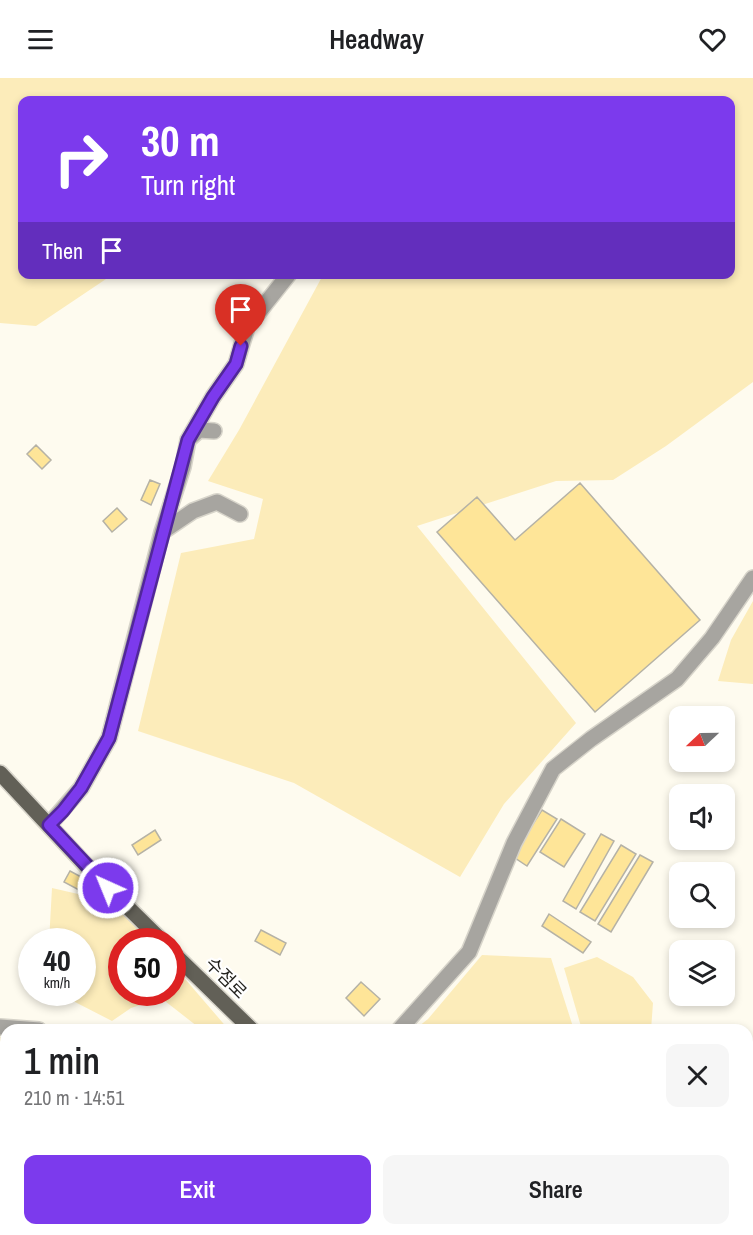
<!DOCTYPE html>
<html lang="en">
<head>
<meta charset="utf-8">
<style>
  :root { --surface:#fff; --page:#f6f6f6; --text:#202124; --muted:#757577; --accent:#7c3aed }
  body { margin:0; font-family:"Archivo Narrow","Noto Sans KR",sans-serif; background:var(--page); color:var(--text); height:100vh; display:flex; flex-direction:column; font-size:22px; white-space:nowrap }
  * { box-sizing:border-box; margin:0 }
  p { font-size:20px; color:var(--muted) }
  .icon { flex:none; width:33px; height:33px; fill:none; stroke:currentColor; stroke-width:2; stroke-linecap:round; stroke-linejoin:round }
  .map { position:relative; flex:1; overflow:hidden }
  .drawer { position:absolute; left:0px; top:946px; width:753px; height:212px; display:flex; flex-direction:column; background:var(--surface); border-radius:18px 18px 0 0; box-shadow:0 3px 9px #0003 }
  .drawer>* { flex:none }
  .banner { position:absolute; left:18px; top:18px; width:717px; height:183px; border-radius:12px; box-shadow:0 3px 9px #0003; background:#7c3aed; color:#fff; overflow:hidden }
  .needle { width:39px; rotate:248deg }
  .controls { position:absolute; left:669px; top:628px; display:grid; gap:12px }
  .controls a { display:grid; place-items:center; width:66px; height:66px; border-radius:12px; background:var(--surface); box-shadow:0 3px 9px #0003; font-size:30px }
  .speed { position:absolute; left:18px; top:850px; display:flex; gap:12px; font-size:30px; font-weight:700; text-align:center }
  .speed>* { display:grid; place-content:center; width:78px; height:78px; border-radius:50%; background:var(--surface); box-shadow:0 3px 9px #0003; line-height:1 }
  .speed small { font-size:15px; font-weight:400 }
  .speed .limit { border:9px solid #d22; background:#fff; color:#111 }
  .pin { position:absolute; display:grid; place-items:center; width:51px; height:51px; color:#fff; margin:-62px -26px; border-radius:50% 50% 50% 0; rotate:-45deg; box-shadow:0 0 6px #0007 }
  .pin .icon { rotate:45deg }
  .me { position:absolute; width:66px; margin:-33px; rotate:316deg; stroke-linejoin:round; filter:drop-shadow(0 0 4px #0008) }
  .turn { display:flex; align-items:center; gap:21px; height:126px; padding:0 24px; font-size:27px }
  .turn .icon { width:78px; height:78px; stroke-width:2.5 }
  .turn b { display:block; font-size:42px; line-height:51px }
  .then { display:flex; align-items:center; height:57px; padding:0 24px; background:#0003; gap:12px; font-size:22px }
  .round { display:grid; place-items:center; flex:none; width:63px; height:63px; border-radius:12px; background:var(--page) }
  .summary { display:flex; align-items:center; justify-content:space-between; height:102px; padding:0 24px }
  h1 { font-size:36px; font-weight:600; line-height:45px }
  .button { display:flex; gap:12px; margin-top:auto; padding:12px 24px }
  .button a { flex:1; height:69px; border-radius:12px; background:var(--accent); color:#fff; font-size:24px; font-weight:600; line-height:69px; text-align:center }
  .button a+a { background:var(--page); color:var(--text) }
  header { display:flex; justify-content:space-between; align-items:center; height:78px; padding:0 24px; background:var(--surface); font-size:27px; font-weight:600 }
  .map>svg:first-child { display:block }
  .green { fill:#fcecba }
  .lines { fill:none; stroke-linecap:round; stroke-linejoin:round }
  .stream { stroke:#d9c175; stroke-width:6 }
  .building { fill:#fee598; stroke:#b5b2a6; stroke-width:1.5 }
  .minor-casing { stroke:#d7d4ca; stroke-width:18 }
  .major-casing { stroke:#d7d4ca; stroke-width:18 }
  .minor { stroke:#a7a5a0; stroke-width:15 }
  .major { stroke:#626057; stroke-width:15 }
  .route-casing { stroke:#51269a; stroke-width:15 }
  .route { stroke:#7c3aed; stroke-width:10 }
  .labels { text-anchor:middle; stroke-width:4.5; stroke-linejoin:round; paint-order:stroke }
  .street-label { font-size:18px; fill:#25241f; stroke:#fff }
</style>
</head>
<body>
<header><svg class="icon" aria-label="menu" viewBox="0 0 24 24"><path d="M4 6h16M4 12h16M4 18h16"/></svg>Headway<svg class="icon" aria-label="heart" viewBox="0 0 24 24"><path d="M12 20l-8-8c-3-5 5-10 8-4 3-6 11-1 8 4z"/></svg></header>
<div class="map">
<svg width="753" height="1157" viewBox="0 0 753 1157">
  <rect width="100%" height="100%" fill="#fefbef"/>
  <!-- green -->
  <path class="green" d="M0,0h753v304l-87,64 -53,34 -57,1 -139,45 159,197 -72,81 -44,73 -166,-94 -156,-52 43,-178 73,-14 9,-40 -55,-18 31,-51 84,-155 407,-1v-174h-708v174l90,1 -76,51 -36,-3z
    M753,523v83l-35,-3 13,-41z
    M91,801l60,63h-29v51h50l1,-28 56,65h-27l-41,-32 -30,10 -19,13 -37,-19 -7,-9h14v-51h-33l3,-54 26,6z
    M482,877l69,3 23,72h-160l14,-11z
    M597,879l36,20 20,26 -2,27h-69l-18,-62z
    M0,959l6,1v45l-6,-1z"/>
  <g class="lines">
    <!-- stream -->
    <path class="stream" d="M0,1041h6
      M630,1152l30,5"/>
  </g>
  <!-- building -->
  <path class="building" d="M36,367l15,15 -9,9 -15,-15z
    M150,402l10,4 -9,21 -10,-5z
    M580,405l120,137 -105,92 -158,-180 40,-35 38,43z
    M117,430l10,11 -15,13 -9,-11z
    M542,732l15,9 -30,47 -15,-10z
    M561,741l24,15 -21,33 -24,-15z
    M155,752l6,10 -23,15 -6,-10z
    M601,756l13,7 -38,68 -13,-8z
    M621,767l15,9 -41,67 -15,-9z
    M640,777l13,7 -42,70 -13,-8z
    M70,793l15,8 -6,11 -15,-8z
    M549,836l42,28 -8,11 -41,-27z
    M261,852l25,13 -6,12 -25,-14z
    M361,904l19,17 -16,17 -18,-18z
    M0,1088l6,2v20l-6,-1z"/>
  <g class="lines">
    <!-- minor casing -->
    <g class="minor-casing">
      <path id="minor" d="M188,362l25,-43 23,-33 11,-37 42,-53
        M162,454l21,-65 5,-27 11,-10 15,1
        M49,747l32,-37 28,-50 53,-206 31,-21 24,-9 23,12
        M0,949l39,3
        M399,952l70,-78 45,-109 39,-74 38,-30 86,-60 35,-41 41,-60
        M0,1072l6,2
        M747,1129l6,1
        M0,1133h6
        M144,1152l13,5
        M314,1152l15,5"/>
    </g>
    <!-- major casing -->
    <g class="major-casing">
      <path id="major" d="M0,695l94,101 69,68
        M172,874l80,78
        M555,1157v-5"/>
    </g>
    <!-- minor -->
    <use href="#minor" class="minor"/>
    <!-- major -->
    <use href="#major" class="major"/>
  </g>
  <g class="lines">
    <!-- route casing -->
    <g class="route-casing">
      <path id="route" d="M108,810l-59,-63 14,-14 18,-23 28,-50 79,-298 25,-43 23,-33 5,-18"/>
    </g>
    <!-- route -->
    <use href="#route" class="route"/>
  </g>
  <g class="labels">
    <!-- street labels -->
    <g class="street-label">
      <text transform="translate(226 900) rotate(45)" y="6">수점로</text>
    </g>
  </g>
</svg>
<div class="controls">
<a><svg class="needle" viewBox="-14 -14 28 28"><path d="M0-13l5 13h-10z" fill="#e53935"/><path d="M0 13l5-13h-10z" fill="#757577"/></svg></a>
<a><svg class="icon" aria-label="sound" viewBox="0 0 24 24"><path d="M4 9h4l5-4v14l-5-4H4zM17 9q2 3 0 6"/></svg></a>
<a><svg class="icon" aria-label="search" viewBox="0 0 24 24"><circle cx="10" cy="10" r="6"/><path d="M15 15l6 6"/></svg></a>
<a><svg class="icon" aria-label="layers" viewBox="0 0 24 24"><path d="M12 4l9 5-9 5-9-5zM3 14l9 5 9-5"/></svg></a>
</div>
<div class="speed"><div>40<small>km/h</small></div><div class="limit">50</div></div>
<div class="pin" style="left:241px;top:268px;background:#d93025"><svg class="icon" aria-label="arrive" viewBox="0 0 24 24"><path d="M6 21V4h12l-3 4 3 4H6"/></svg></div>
<svg class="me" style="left:108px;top:810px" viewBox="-20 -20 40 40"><circle r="17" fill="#7c3aed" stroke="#fff" stroke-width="3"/><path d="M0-11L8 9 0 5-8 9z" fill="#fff"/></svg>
<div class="banner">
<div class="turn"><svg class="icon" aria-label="right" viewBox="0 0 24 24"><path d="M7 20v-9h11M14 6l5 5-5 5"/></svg><div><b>30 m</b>Turn right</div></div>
<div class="then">Then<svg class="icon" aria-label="arrive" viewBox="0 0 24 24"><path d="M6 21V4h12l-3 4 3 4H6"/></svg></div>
</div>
<section class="drawer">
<div class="summary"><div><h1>1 min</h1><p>210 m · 14:51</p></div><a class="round"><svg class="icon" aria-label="close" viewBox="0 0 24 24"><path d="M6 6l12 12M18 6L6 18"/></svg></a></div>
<div class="button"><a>Exit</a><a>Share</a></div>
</section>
</div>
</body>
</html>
